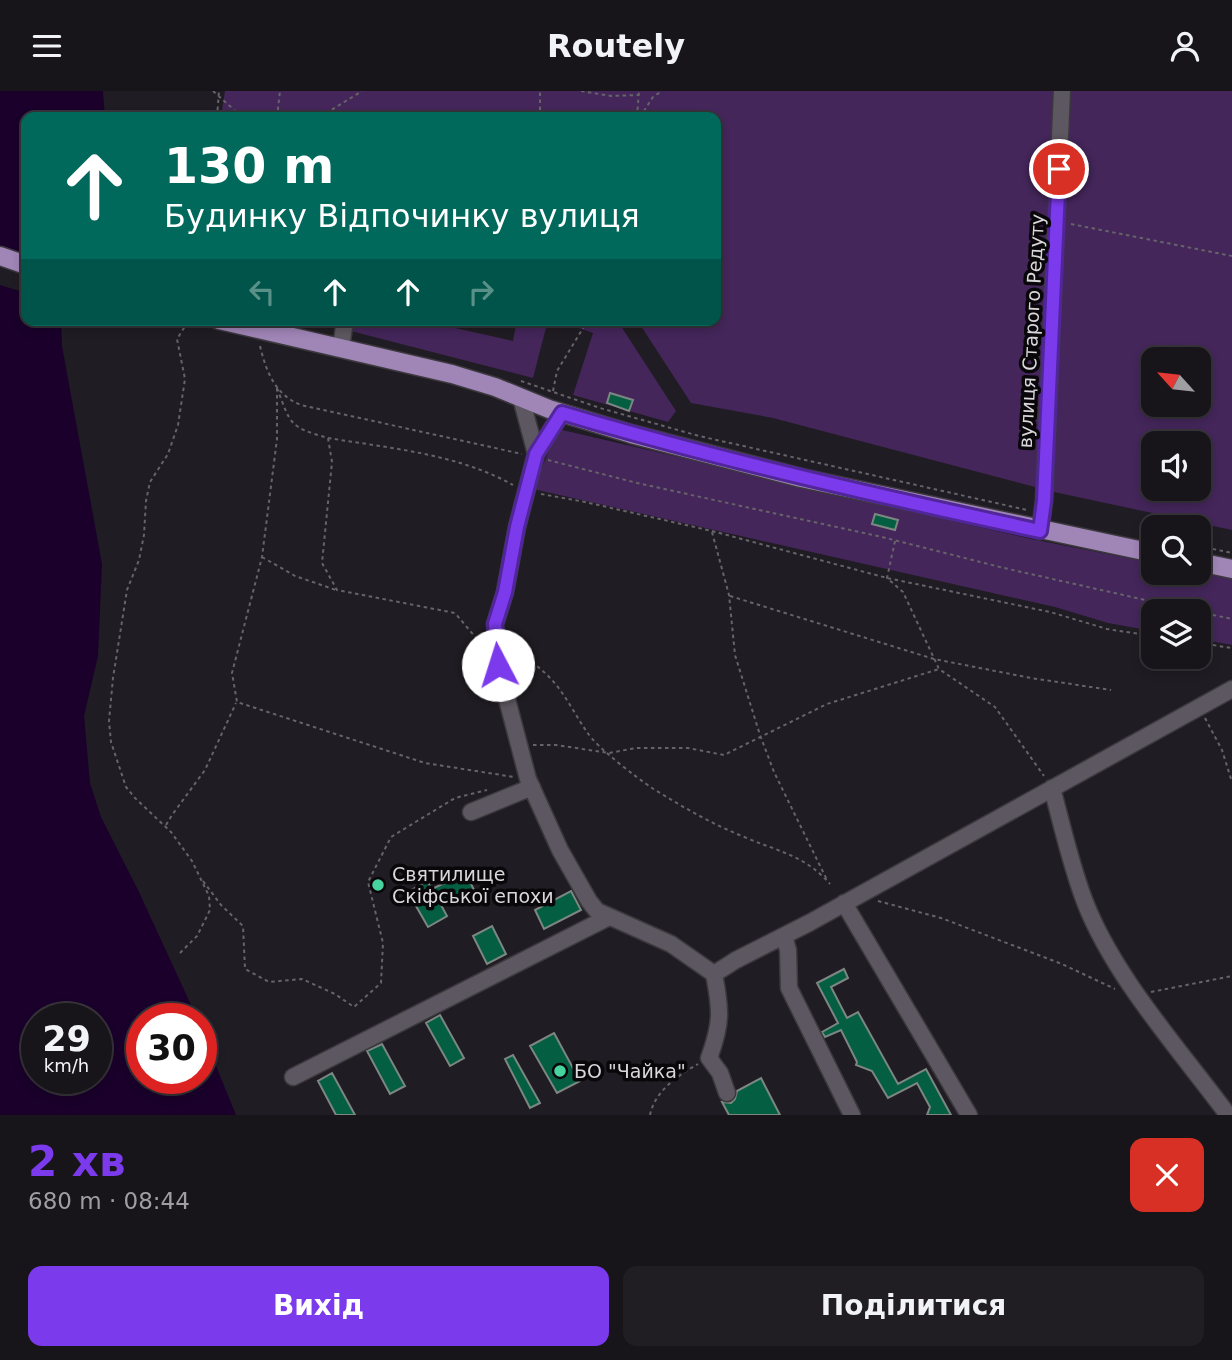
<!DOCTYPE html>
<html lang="uk">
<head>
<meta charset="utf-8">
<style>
  :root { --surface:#18151a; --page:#211e23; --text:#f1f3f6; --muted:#9f9fa2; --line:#363439; --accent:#7c3aed }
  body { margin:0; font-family:"DejaVu Sans",sans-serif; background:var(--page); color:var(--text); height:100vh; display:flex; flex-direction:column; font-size:26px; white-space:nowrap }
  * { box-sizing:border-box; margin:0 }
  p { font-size:23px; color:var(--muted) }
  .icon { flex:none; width:38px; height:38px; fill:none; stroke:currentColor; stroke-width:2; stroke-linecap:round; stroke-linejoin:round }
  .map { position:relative; height:1024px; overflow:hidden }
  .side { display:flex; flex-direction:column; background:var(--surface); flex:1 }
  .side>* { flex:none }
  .banner { position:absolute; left:21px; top:21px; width:700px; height:214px; border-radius:14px; box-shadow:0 4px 10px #0003,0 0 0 2px var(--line); background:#00695c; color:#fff; overflow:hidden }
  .needle { width:46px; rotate:297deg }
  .tools { position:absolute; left:1141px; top:256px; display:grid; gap:14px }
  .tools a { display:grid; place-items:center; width:70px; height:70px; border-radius:14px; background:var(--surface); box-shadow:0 4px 10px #0003,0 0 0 2px var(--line); font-size:35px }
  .speed { position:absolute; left:21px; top:912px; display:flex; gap:14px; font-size:35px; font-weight:700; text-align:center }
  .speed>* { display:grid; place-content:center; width:91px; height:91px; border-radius:50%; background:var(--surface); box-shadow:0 4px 10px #0003,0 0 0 2px var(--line); line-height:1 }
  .speed small { font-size:18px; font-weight:400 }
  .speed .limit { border:10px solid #d22; background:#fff; color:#111 }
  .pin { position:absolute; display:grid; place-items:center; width:60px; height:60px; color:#fff; margin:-30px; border:4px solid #fff; border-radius:50%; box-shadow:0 2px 7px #0007 }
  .me { position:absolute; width:77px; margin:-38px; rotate:355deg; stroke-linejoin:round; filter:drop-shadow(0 0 5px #0008) }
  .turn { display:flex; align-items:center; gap:24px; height:147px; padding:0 28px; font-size:32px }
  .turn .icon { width:91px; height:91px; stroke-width:2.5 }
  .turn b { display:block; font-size:49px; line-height:60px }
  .lanes { display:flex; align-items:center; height:66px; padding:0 28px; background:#0003; justify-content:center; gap:35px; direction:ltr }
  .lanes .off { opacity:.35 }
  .round { display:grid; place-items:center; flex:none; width:74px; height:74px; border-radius:14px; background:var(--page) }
  .summary { display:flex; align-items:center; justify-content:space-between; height:119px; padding:0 28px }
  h1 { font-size:42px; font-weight:800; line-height:52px; color:var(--accent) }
  .cta { display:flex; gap:14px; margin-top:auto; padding:14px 28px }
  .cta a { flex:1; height:80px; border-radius:14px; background:var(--accent); color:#fff; font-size:28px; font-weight:800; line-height:80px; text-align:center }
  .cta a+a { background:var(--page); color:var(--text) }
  header { display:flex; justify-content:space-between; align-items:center; height:91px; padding:0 28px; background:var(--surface); font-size:32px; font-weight:800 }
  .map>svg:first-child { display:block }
  .green { fill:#44265a; fill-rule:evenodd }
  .water { fill:#1a002b; fill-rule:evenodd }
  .pier { fill:#201c23 }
  .building { fill:#045f42; stroke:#7d8782; stroke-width:2 }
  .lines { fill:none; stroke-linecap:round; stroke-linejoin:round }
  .minor-casing { stroke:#3c393e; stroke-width:19 }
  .major-casing { stroke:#3c393e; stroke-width:21 }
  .path { stroke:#666369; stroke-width:2; stroke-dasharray:3.5 3.5; stroke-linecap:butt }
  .minor { stroke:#5c5760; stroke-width:16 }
  .major { stroke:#a085b7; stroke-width:18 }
  .route-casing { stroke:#51269a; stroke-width:18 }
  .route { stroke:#7c3aed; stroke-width:12 }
  .poi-dot { fill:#47d49e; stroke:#09070a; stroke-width:2.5 }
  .labels { text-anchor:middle; stroke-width:7; stroke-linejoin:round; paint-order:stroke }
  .street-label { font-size:19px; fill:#dad7dc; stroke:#09070a }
  .poi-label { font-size:19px; fill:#dad7dc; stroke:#09070a; text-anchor:start }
</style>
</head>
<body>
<header><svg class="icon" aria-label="menu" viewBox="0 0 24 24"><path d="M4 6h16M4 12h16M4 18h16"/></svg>Routely<svg class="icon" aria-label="person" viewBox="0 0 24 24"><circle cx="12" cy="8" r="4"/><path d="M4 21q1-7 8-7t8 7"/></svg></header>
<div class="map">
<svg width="1232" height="1024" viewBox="0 0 1232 1024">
  <rect width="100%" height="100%" fill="#201c23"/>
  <!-- green -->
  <path class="green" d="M225,0h1007v439l-178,-38 -281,-74 -82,-15 -54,-83h79v-203h-495zM1153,268h46v45h-46zM1153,352h46v45h-46z
    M308,229h111l94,21 4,-21h31l-15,58z
    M556,229h61l59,91 -8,11 -95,-27 20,-62z
    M558,338l473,110 122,24v9h46l33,7v66l-33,-6v-28h-46v20l-45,-8 -53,-16 -522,-118z"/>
  <!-- water -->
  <path class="water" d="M0,0h103l2,26h-79v203h35l1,26 40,218 -4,92 -14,60 6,67 11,34 38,75 58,126 -55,1v59h59v-49l35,86h-236zM37,928h59v59h-59z"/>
  <!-- pier -->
  <path class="pier" d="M0,163l26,7v32l-26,-8z"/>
  <!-- building -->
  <path class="building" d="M610,302l23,7 -4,11 -22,-8z
    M875,423l23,6 -3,10 -23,-6z
    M466,782l8,17 -33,15 6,11 -19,11 -20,-35 19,-11 5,8z
    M571,800l10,19 -37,19 -9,-19z
    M492,835l14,28 -19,10 -14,-28z
    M844,878l4,9 -17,9 16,31 11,-6 40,72 28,-15 25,46h-24l3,-8 -13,-24 -29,15 -16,-27 -16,-6 1,-3 -16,-32 -16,7 -3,-5 16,-9 -21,-40z
    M440,924l24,43 -14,8 -24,-43z
    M554,942l26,48 -23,12 -27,-47z
    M382,953l23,42 -15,8 -23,-43z
    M513,964l27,48 -10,5 -25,-49z
    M332,982l23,42h-19l-18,-34z
    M761,987l19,37h-51l-7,-13 9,1 4,-4 2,-8z"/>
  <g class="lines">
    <!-- minor casing -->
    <g class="minor-casing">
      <path id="minor" d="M341,257l4,-28
        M521,307l15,56
        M562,322l-26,41 -19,73 -12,65 -10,32 3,41 30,114 32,71 29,51 8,10 74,33 43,30c7,36 8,49 -5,84l11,15 7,20
        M1040,440l4,-30 18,-410
        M1052,697c10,37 19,78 33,114 29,75 95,148 143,213
        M471,721l61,-25
        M844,812l125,212
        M784,845l4,14 1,38 63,127
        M714,883l22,-14 73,-37 423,-234
        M293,986l316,-160"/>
    </g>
    <!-- major casing -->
    <g class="major-casing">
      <path id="major" d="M0,165l26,9
        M219,229l233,54 43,13 54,22 82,25 170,44 352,75
        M1199,471l33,7"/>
    </g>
    <!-- path -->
    <path class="path" d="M213,0l29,26
      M581,0l30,5 27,-1
      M217,26l2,-26
      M277,26l3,-26
      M320,26l42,-26
      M540,26v-26
      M637,26l2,-26
      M640,26l13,-20 9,-6
      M1071,133l161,32
      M260,255c6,25 15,49 41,59l221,49
      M521,290l79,27 99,28 328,74
      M277,297v51l-15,118 -30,116 5,29 188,61 89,14
      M277,297c14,37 12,39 51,50l4,24 -10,101 15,27 118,23 27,32
      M553,300l4,-20 31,-51
      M328,347c61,10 130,16 185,47
      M548,369l89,23 245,54 122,31 190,43
      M541,403l44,8 127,29 175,47 163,34 57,17 46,7
      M712,441l17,63 6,60 25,80 14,37 53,108
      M895,450l-8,37 16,14 36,77 56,38 49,69
      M1199,455l33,7
      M262,466l33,19 41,14
      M730,505l204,63 97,19 80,12
      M1199,521l33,7
      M511,552c12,13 28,23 40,36 15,16 24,36 36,53 10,16 49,45 65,56 29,18 58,35 90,48 34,15 63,19 88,48
      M1199,552l33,5
      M1205,627l17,32 10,32
      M533,654h23l53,8 27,-5h52l36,7 103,-51 112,-35
      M166,734l6,-10 33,-45 31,-67
      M203,790l18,24 22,21 2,43 24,13 33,-3 33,15 19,13 27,-24 2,-40 -15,-61 23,-45 64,-39 32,-8
      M878,810l63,17 121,46 53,25
      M180,862l17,-17 13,-26 -1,-14 -17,-35 -21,-29 -36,-34 -9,-11 -15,-45 -2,-21 4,-43 14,-88 12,-30 5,-25 2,-34 4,-19 18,-28 10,-29 7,-46 -8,-40 12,-19
      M1151,901l81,-16
      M650,1024c5,-24 27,-39 48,-51"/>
    <!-- minor -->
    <use href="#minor" class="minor"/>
    <!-- major -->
    <use href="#major" class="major"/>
  </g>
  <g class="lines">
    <!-- route casing -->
    <g class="route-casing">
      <path id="route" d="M498,574l-3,-41 10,-32 12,-65 19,-73 26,-41c157,47 317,83 478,118l4,-30 15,-332"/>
    </g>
    <!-- route -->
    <use href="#route" class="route"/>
  </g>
  <!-- markers -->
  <g class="poi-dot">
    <circle cx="378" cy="794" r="7"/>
    <circle cx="560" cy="980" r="7"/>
  </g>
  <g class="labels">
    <!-- street labels -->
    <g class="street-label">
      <text transform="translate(1031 240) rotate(-87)" y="7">вулиця Старого Редуту</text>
    </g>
    <!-- poi labels -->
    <g class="poi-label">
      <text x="392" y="790">Святилище<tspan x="392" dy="22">Скіфської епохи</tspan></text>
      <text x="574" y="987">БО "Чайка"</text>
    </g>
  </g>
</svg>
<div class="tools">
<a><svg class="needle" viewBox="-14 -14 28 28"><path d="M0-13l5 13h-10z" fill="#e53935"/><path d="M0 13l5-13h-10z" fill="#9f9fa2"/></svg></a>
<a><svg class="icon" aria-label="sound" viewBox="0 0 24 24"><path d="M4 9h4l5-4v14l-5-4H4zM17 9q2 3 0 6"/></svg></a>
<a><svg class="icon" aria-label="search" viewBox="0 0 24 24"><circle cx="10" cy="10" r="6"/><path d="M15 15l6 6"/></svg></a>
<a><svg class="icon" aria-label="layers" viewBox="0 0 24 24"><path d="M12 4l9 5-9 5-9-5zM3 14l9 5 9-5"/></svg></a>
</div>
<div class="speed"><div>29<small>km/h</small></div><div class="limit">30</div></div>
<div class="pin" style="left:1059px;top:78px;background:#d93025"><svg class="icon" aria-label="arrive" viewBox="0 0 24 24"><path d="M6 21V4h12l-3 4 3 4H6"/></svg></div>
<svg class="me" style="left:498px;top:574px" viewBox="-20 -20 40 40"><circle r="19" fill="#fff"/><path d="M0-13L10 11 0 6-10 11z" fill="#7c3aed"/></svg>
<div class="banner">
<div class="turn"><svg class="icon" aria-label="ahead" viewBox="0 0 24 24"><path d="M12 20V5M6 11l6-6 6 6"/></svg><div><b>130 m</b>Будинку Відпочинку вулиця</div></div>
<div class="lanes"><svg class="icon off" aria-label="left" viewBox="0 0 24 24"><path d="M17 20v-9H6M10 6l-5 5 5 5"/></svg><svg class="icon" aria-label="ahead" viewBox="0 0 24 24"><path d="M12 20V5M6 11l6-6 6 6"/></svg><svg class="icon" aria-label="ahead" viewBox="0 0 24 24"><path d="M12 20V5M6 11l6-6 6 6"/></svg><svg class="icon off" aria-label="right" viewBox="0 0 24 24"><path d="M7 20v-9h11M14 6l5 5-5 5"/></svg></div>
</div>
</div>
<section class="side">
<div class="summary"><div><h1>2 хв</h1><p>680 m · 08:44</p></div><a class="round" style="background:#d93025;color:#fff"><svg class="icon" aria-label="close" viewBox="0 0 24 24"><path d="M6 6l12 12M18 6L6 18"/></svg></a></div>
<div class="cta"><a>Вихід</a><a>Поділитися</a></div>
</section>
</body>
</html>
